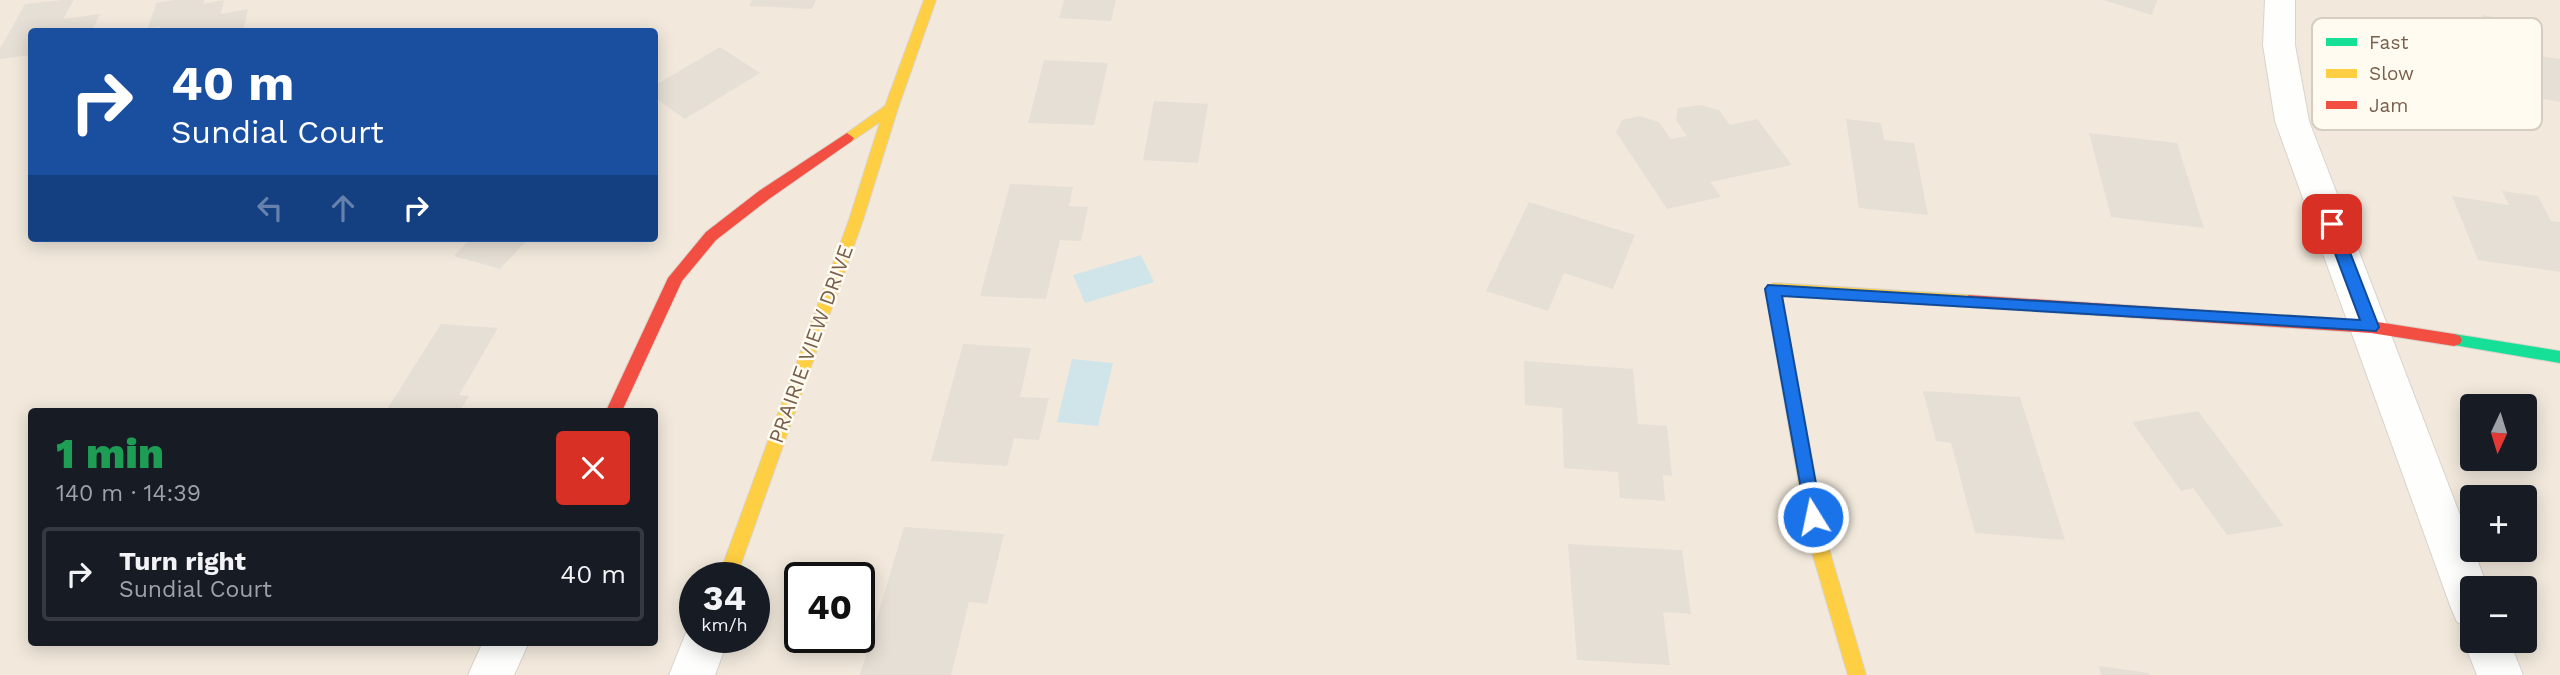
<!DOCTYPE html>
<html lang="en">
<head>
<meta charset="utf-8">
<style>
  :root { --surface:#171b24; --page:#20242c; --text:#f1f3f6; --muted:#9ea1a6; --line:#363941 }
  body { margin:0; font-family:"Work Sans",sans-serif; background:var(--page); color:var(--text); height:100vh; display:flex; flex-direction:column; font-size:26px; white-space:nowrap }
  * { box-sizing:border-box; margin:0 }
  p { font-size:23px; color:var(--muted) }
  .icon { flex:none; width:38px; height:38px; fill:none; stroke:currentColor; stroke-width:2; stroke-linecap:round; stroke-linejoin:round }
  .map { position:relative; flex:1; overflow:hidden }
  .details { position:absolute; left:28px; top:408px; width:630px; height:238px; display:flex; flex-direction:column; background:var(--surface); border-radius:7px; box-shadow:0 4px 18px #0003 }
  .details>* { flex:none }
  .hud { position:absolute; left:28px; top:28px; width:630px; height:214px; border-radius:7px; box-shadow:0 4px 18px #0003; background:#1a4fa0; color:#fff; overflow:hidden }
  .needle { width:46px; rotate:184deg }
  .buttons { position:absolute; left:2460px; top:394px; display:grid; gap:14px }
  .buttons a { display:grid; place-items:center; width:77px; height:77px; border-radius:7px; background:var(--surface); box-shadow:0 4px 18px #0003; font-size:35px }
  .speed { position:absolute; left:679px; top:562px; display:flex; gap:14px; font-size:35px; font-weight:700; text-align:center }
  .speed>* { display:grid; place-content:center; width:91px; height:91px; border-radius:50%; background:var(--surface); box-shadow:0 4px 18px #0003; line-height:1 }
  .speed small { font-size:18px; font-weight:400 }
  .speed .limit { border:4px solid #111; border-radius:10px; background:#fff; color:#111 }
  .pin { position:absolute; display:grid; place-items:center; width:60px; height:60px; color:#fff; margin:-30px; border-radius:14px; box-shadow:0 4px 10px #0006 }
  .me { position:absolute; width:77px; margin:-38px; rotate:350deg; stroke-linejoin:round; filter:drop-shadow(0 0 5px #0008) }
  .turn { display:flex; align-items:center; gap:24px; height:147px; padding:0 28px; font-size:32px }
  .turn .icon { width:91px; height:91px; stroke-width:2.5 }
  .turn b { display:block; font-size:49px; line-height:60px }
  .lanes { display:flex; align-items:center; height:66px; padding:0 28px; background:#0003; justify-content:center; gap:35px; direction:ltr }
  .lanes .off { opacity:.35 }
  .round { display:grid; place-items:center; flex:none; width:74px; height:74px; border-radius:7px; background:var(--page) }
  .head { display:flex; align-items:center; justify-content:space-between; height:119px; padding:0 28px }
  h1 { font-size:42px; font-weight:800; line-height:52px; color:#1e9e55 }
  ul { padding:0; list-style:none }
  li { display:flex; align-items:center; gap:21px; height:94px; margin:0 14px 10px; padding:0 14px; border:4px solid var(--line); border-radius:7px }
  li div { flex:1 }
  li b { display:block; font-size:26px }
  li em { font-style:normal }
  .map>svg:first-child { display:block }
  .residential { fill:#f2e9dc; fill-rule:evenodd }
  .water { fill:#cfe5e9 }
  .building { fill:#e6dfd5 }
  .lines { fill:none; stroke-linecap:round; stroke-linejoin:round }
  .street-casing { stroke:#d8d3cc; stroke-width:2 }
  .fast-casing { stroke:#d9d3cc; stroke-width:2 }
  .slow-casing { stroke:#d9d3cc; stroke-width:2 }
  .jam-casing { stroke:#d9d3cc; stroke-width:2 }
  .street { fill:#fefefc; fill-rule:evenodd }
  .fast { fill:#16e098; fill-rule:evenodd }
  .slow { fill:#ffcf43; fill-rule:evenodd }
  .jam { fill:#f24e42; fill-rule:evenodd }
  .route { fill:#1a73e8; stroke:#114b97; stroke-width:2 }
  .labels { text-anchor:middle; stroke-width:5; stroke-linejoin:round; paint-order:stroke }
  .street-label { font-size:21px; fill:#79604c; stroke:#fffbf1 }
  .key { fill:#fffbf1; stroke:#d7ccc0; stroke-width:2 }
  .key-label { font-size:19px; fill:#79604c }
</style>
</head>
<body>
<div class="map">
<svg width="2560" height="675" viewBox="0 0 2560 675">
  <rect width="100%" height="100%" fill="#f9f6ee"/>
  <!-- residential -->
  <path class="residential" d="M0,0h2560v675h-2560zM32,32h622v206h-622zM2473,406h52v52h-52zM32,411h622v231h-622zM2473,497h52v53h-52zM695,578h59v59h-59zM800,578h59v59h-59zM2473,588h52v52h-52z"/>
  <!-- water -->
  <path class="water" d="M1141,255l13,27 -69,21 -12,-28z
    M1072,359l41,4 -15,63 -41,-4z"/>
  <!-- building -->
  <path class="building" d="M63,0h11l-11,19 37,-5 -9,18h-59v23l-32,4v-10l25,-45z
    M174,0h30l-1,4 21,-4 -3,14 27,-5 -5,23h-84l1,-6 -12,2 8,-25z
    M752,0h64l-4,9 -63,-3z
    M1064,0h52l-5,21 -52,-3z
    M2103,0h54l-5,15z
    M2482,15l49,9 10,32 19,3v43l-54,-10z
    M720,47l40,26 -75,46 -31,-22v-11z
    M1044,60l64,3 -14,62 -66,-2z
    M1154,101l54,3 -10,59 -55,-3z
    M1701,105l18,5 11,15 27,-6 35,46 -82,17 11,15 -54,12 -51,-77 6,-12 18,-4 19,6 12,17 16,-3 -11,-16 2,-12z
    M1846,119l35,4 3,17 30,3 14,72 -69,-7z
    M2089,133l88,10 27,85 -93,-11z
    M1010,184l63,3 -4,19 19,1 -7,34 -21,-1 -14,59 -66,-3z
    M2502,191l36,5 13,25 9,1v50l-82,-12 -26,-64 57,9z
    M1529,202l106,33 -22,54 -49,-16 -16,38 -62,-20z
    M471,238h58l-29,31 -46,-13z
    M441,324l57,4 -39,67 10,1 -9,15h-74z
    M963,344l68,4 -11,49 29,1 -10,42 -25,-2 -7,28 -76,-5z
    M1524,361l109,8 5,55 29,2 5,50 -9,-1 2,26 -45,-3 -2,-26 -54,-4 -2,-60 -37,-3z
    M1923,391l97,6 45,143 -90,-7 -24,-90 -15,-2z
    M2198,411l86,115 -57,9 -34,-47 -12,3 -49,-69z
    M904,527l100,7 -17,70 -18,-2 -18,73h-91z
    M1568,544l114,6 9,64 -28,-2 7,53 -93,-5z
    M2099,666l50,7v2h-48z"/>
  <g class="lines">
    <!-- street casing -->
    <g class="street-casing">
      <path id="street" d="M2265,0h30v45l14,76 179,467h-15v52h36l14,35h-46l-14,-35 6,-13 -12,-5 -6,-14 -176,-487 -12,-76z
        M695,621v16h34l-14,38h-46l21,-52z
        M483,642h46l-15,33h-46z"/>
    </g>
    <!-- fast casing -->
    <g class="fast-casing">
      <path id="fast" d="M2454,334l106,17v12l-112,-19 -2,-4 2,-4z"/>
    </g>
    <!-- slow casing -->
    <g class="slow-casing">
      <path id="slow" d="M924,0h12l-38,108 -35,112 -127,358h-18l131,-358 31,-98 -28,19 -5,2 -7,-5 45,-32z
        M1773,283l196,12 8,6 -8,6 -187,-12 45,247 39,133h-18l-39,-133 -44,-253z"/>
    </g>
    <!-- jam casing -->
    <g class="jam-casing">
      <path id="jam" d="M847,133l7,5 -2,3 -83,58 -53,41 -34,41 -60,130h-16l62,-133 38,-46 53,-41z
        M1969,295l402,26 83,13 6,2 2,4 -2,4 -6,2 -83,-13 -402,-26 -8,-6z"/>
    </g>
    <!-- street -->
    <use href="#street" class="street"/>
    <!-- fast -->
    <use href="#fast" class="fast"/>
    <!-- slow -->
    <use href="#slow" class="slow"/>
    <!-- jam -->
    <use href="#jam" class="jam"/>
  </g>
  <!-- route -->
  <path class="route" d="M2332,218l7,6 40,103 -3,4 -594,-35 40,221 -3,5 -6,2 -6,-2 -42,-233 3,-4 592,35 -36,-96z"/>
  <g class="labels">
    <!-- street labels -->
    <g class="street-label">
      <text transform="translate(811 344) rotate(-70)" y="7">PRAIRIE VIEW DRIVE</text>
    </g>
  </g>
  <!-- legend -->
  <rect x="2312" y="18" width="230" height="112" rx="10" class="key"/>
  <rect x="2326" y="38" width="31" height="8" fill="#16e098"/>
  <rect x="2326" y="69" width="31" height="9" fill="#ffcf43"/>
  <rect x="2326" y="101" width="31" height="8" fill="#f24e42"/>
  <g class="key-label">
    <text x="2369" y="49">Fast</text>
    <text x="2369" y="80">Slow</text>
    <text x="2369" y="112">Jam</text>
  </g>
</svg>
<div class="buttons">
<a><svg class="needle" viewBox="-14 -14 28 28"><path d="M0-13l5 13h-10z" fill="#e53935"/><path d="M0 13l5-13h-10z" fill="#9ea1a6"/></svg></a>
<a>+</a>
<a>−</a>
</div>
<div class="speed"><div>34<small>km/h</small></div><div class="limit">40</div></div>
<div class="pin" style="left:2332px;top:224px;background:#d93025"><svg class="icon" aria-label="arrive" viewBox="0 0 24 24"><path d="M6 21V4h12l-3 4 3 4H6"/></svg></div>
<svg class="me" style="left:1813px;top:517px" viewBox="-20 -20 40 40"><circle r="17" fill="#1a73e8" stroke="#fff" stroke-width="3"/><path d="M0-11L8 9 0 5-8 9z" fill="#fff"/></svg>
<div class="hud">
<div class="turn"><svg class="icon" aria-label="right" viewBox="0 0 24 24"><path d="M7 20v-9h11M14 6l5 5-5 5"/></svg><div><b>40 m</b>Sundial Court</div></div>
<div class="lanes"><svg class="icon off" aria-label="left" viewBox="0 0 24 24"><path d="M17 20v-9H6M10 6l-5 5 5 5"/></svg><svg class="icon off" aria-label="ahead" viewBox="0 0 24 24"><path d="M12 20V5M6 11l6-6 6 6"/></svg><svg class="icon" aria-label="right" viewBox="0 0 24 24"><path d="M7 20v-9h11M14 6l5 5-5 5"/></svg></div>
</div>
<section class="details">
<div class="head"><div><h1>1 min</h1><p>140 m · 14:39</p></div><a class="round" style="background:#d93025;color:#fff"><svg class="icon" aria-label="close" viewBox="0 0 24 24"><path d="M6 6l12 12M18 6L6 18"/></svg></a></div>
<ul>
<li><svg class="icon" aria-label="right" viewBox="0 0 24 24"><path d="M7 20v-9h11M14 6l5 5-5 5"/></svg><div><b>Turn right</b><p>Sundial Court</p></div><em>40 m</em></li>
</ul>
</section>
</div>
</body>
</html>
